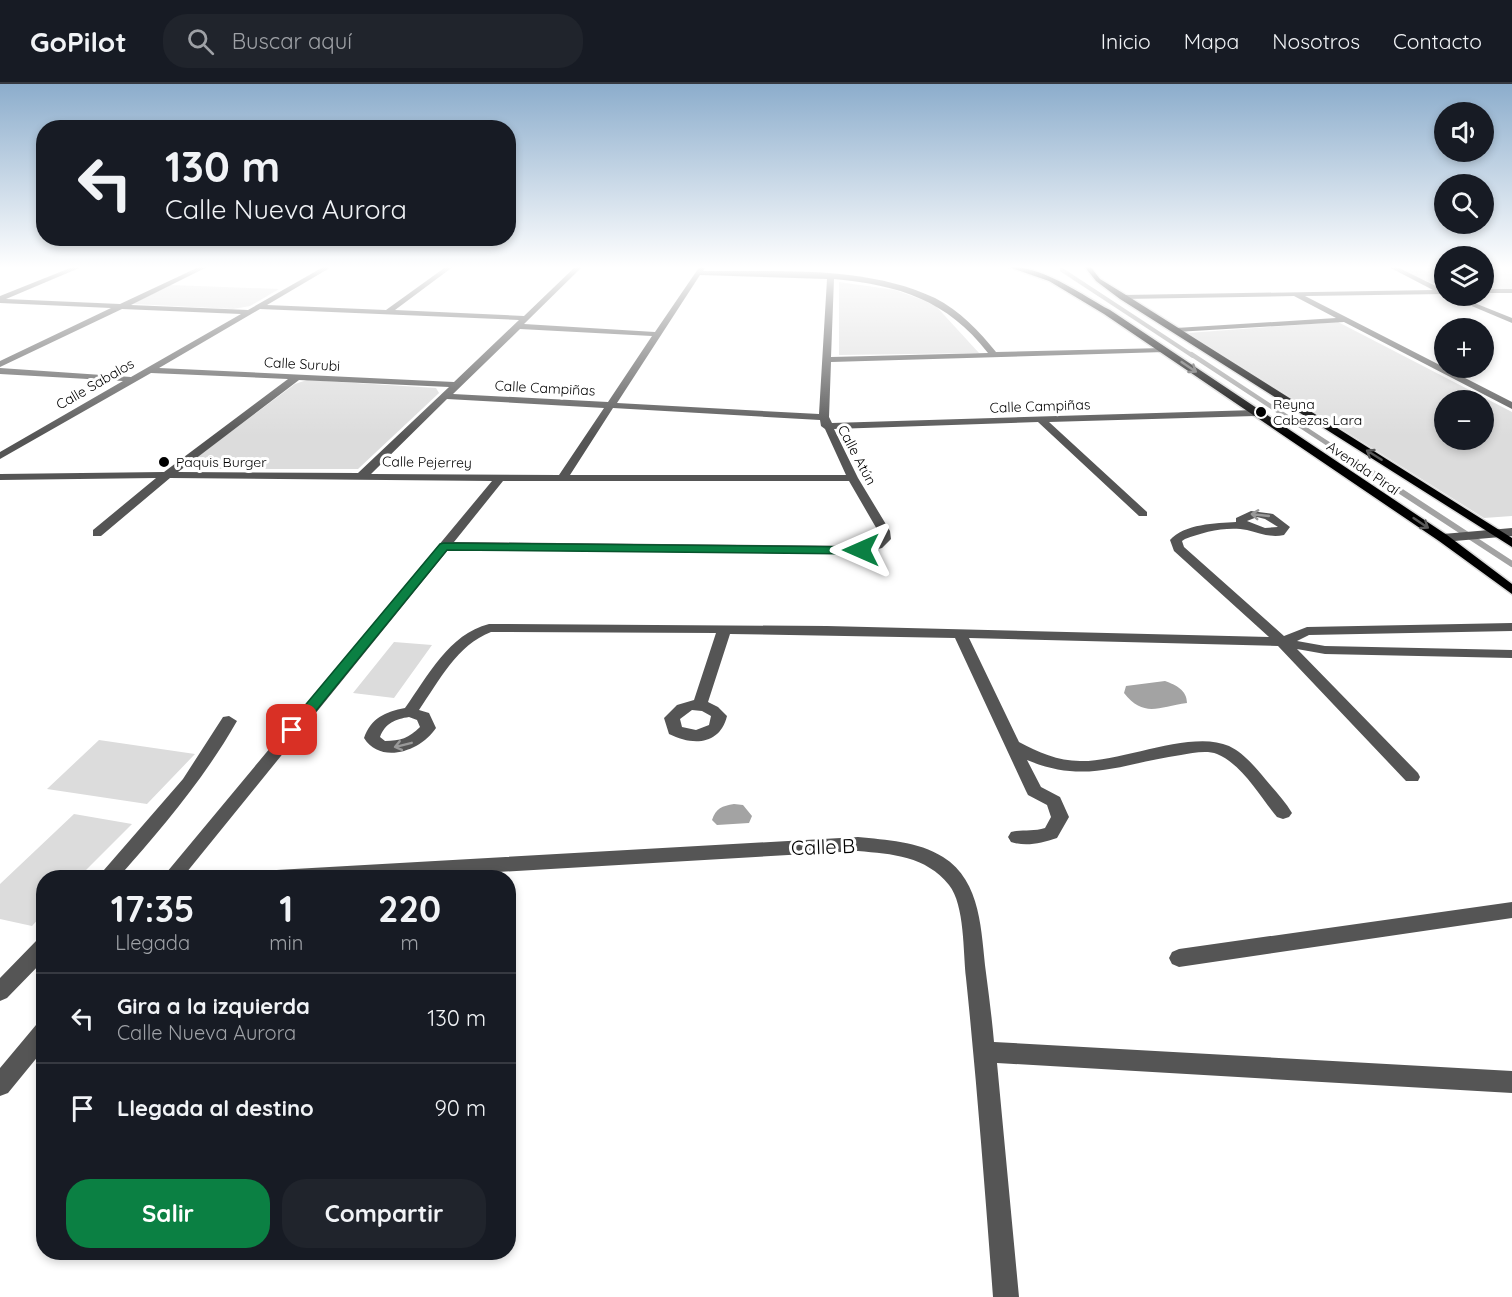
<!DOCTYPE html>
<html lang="es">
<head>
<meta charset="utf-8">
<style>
  :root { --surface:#171b24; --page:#20242c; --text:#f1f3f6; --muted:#9ea1a6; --line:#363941; --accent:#0b8043 }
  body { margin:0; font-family:Quicksand,sans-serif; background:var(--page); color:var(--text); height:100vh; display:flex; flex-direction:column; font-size:22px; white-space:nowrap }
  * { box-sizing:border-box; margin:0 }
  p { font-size:20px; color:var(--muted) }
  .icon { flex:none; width:33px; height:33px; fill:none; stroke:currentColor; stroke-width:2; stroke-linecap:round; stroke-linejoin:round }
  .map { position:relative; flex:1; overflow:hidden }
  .panel { position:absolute; left:36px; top:786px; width:480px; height:390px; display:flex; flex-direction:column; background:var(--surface); border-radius:24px; box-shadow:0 3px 9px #0003 }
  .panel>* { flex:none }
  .guide { position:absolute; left:36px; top:36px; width:480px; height:126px; border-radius:24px; box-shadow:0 3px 9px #0003; background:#171b24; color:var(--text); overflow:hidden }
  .buttons { position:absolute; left:1434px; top:18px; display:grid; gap:12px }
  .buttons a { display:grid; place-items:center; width:60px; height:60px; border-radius:50%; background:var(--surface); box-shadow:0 3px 9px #0003; font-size:30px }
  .pin { position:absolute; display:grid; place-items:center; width:51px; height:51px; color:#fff; margin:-26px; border-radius:12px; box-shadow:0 3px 9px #0006 }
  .me { position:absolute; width:66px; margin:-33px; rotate:270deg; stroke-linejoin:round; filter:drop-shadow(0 0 4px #0008) }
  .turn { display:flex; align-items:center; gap:21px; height:126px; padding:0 30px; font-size:27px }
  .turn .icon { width:78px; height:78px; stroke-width:2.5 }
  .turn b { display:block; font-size:42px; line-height:51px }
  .eta { display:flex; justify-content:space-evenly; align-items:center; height:102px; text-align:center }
  .eta b { font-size:36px; font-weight:700; line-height:42px }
  .button { display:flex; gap:12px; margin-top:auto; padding:12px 30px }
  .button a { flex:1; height:69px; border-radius:24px; background:var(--accent); color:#fff; font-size:24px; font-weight:700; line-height:69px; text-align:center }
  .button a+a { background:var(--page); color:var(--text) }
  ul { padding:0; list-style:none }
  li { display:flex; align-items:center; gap:18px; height:90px; padding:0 30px; border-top:2px solid var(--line) }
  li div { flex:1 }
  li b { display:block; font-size:22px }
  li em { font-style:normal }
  header { display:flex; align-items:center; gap:36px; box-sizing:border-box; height:84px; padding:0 30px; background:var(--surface); border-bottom:2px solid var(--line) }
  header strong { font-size:28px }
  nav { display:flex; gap:33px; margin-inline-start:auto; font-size:21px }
  .search { width:420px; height:54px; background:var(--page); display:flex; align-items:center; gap:15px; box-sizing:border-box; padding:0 21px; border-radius:24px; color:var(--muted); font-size:22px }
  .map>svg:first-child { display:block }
  .green { fill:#dcdcdc; fill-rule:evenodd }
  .water { fill:#a3a3a3 }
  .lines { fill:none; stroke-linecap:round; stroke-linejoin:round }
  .stream-far2 { stroke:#a3a3a3; stroke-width:4 }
  .stream-far1 { stroke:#a3a3a3; stroke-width:4.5 }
  .stream { stroke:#a3a3a3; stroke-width:6 }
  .major-casing { stroke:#dbdbdb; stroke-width:3 }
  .minor { fill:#555; fill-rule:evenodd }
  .major { fill:#000; fill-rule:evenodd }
  .oneway { stroke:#595959 }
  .oneway2 { stroke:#999 }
  .route { fill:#0b8043; stroke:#07532c; stroke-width:1.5 }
  .poi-dot { fill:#000; stroke:#fff; stroke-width:2 }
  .labels { text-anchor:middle; stroke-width:6; stroke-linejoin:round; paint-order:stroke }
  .far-street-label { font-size:14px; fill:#000; stroke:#fff }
  .far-poi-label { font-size:14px; fill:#000; stroke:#fff; text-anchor:start }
  .near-street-label { font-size:20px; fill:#000; stroke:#fff }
</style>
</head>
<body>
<header>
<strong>GoPilot</strong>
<div class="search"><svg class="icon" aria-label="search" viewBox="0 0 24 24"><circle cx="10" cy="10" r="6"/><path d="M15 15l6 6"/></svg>Buscar aquí</div>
<nav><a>Inicio</a><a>Mapa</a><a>Nosotros</a><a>Contacto</a></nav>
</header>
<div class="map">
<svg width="1512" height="1213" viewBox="0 0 1512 1213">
  <rect width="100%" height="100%" fill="#fff"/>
  <!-- green -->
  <path class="green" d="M1444,186v18l-42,-17z
    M1484,186h28v19h-28z
    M839,198l56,8 39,14 45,49 -140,2z
    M170,201l109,4 -29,17 -17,3 -100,-5z
    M1338,238l174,90v104l-28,2 -296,-185zM1444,316h40v40h-40z
    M307,296l129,8 3,5 -81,76h-167l-5,-1v-3l109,-81z
    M394,558l38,3 -38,53 -41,-5z
    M99,656l96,14 -48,50 -100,-15z
    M74,730l58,10 -53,53 -35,1 -1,36 -11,12 -32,-7v-35z"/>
  <!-- water -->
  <path class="water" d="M1165,597c11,4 22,9 22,22 -29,4 -43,15 -63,-10l2,-7z
    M734,720l9,1 9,11 -3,7 -32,2 -5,-5c4,-12 10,-14 22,-16z"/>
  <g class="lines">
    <!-- stream-far2 -->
    <path class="stream-far2" d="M1062,186l131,86"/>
    <!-- stream-far1 -->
    <path class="stream-far1" d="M1191,270l174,114"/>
    <!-- stream -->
    <path class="stream" d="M1362,382l150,98"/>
    <!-- major casing -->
    <g class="major-casing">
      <path id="major" d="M1006,182c37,0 73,27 104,44l337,225 65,49v10l-73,-53 -335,-227 -55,-33z
        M1084,182h6l10,13 26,16 386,243v9l-392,-248 -24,-18z"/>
    </g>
    <!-- minor -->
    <path class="minor" d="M75,182h9l-78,33 114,5 81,-38h8l-78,39 117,5 77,-44h8l-66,39 119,5 61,-44h7l-59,44 129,6 52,-50h7l-59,58 131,8 45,-66h6l-3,5c75,1 162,-6 232,27 24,12 45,34 61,54l168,-4 4,2 -4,2 -333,10 -2,55 3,6 423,-13 5,3 -5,3 -206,6 98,90v4h-8l-101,-94 -204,7 24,49 32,53 1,8 -9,9 -21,6 -413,-4 -266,328h-20l330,-397 -322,-3 -69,58h-8v-6l63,-52 -156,2v-6l164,-2 124,-93 -137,-6 -151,86v-7l123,-71 -123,-7v-6l131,9 110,-63 -119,-5 -122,58v-6l111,-53 -111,-5v-7zM700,191l127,4 -8,135 -202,-11zM834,195c65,6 113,21 154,74l-157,4zM260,225l259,11 -65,62 -295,-14zM520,245l132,7 -44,66 -155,-8zM299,296l150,7 -91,86 -180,-1zM447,315l157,9 -45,67 -188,-1zM613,324l207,12 1,6 4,3 21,46h-276zM503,397h346l29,50 1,7 -5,4 -14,4 -406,-4z
      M1387,182h8l49,24v4l-139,2 207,106v7l-168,-87 -168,10 -4,-2 4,-2 160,-10 -42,-22 -171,3 -4,-2 4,-2 310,-5z
      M1484,205h28v4h-28z
      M1448,212h9l55,22v5z
      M1251,427l22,3 17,13 -6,8c-14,3 -24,-2 -37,-5 -20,-4 -44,2 -62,9l-3,2 2,6 100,89 23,-9 205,-4v8l-203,4 -12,6 28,5 187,4v8l-187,-4 -28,-5 121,124 2,4 -2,4h-12l-128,-135 -309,-8 50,104c19,10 39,19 61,19 42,1 112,-32 149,-15 15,7 27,22 37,34 9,11 19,21 26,33l-3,4 -6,2 -6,-2c-17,-20 -34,-52 -60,-63 -10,-4 -25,-1 -36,1 -58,8 -95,30 -154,5l14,27 19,10 9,20 -12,21c-16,5 -30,9 -46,4l-3,-5 3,-5c11,-3 22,0 34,-4l6,-11 -4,-12 -19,-10 -2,-4 -71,-153 -225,-4 -22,68 10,5 9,9c-7,29 -34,30 -58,18l-5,-16 13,-13 17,-5 22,-67 -225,-1c-34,13 -52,49 -72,78l10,3 7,15c-15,23 -55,37 -72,10 7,-20 21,-26 41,-30 23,-32 44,-74 84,-84l338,2 442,11 -95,-86 -4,-11c14,-16 46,-17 66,-18v-4zM1257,433l8,2 13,8 -13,1 -18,-7zM692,626l10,1 9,5 -2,9 -13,5 -14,-3 -2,-8zM409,633l8,3 3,7c-11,11 -20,14 -35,14l-5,-4c5,-14 16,-18 29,-20z
      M1512,444v8l-69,6 -6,-4 6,-4z
      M229,632l8,5c-33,58 -75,107 -119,157h-21l86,-99 40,-62z
      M858,753c28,3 60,4 85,20 39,24 38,76 43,116 3,23 6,46 8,69l518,29v22l-515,-30 22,234h-26c-8,-106 -16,-213 -27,-319 -3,-25 -1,-73 -17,-93 -23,-29 -57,-31 -91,-34l-463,27h-145l2,-5 7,-2z
      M1512,818v16l-333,49 -7,-3 -3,-6 3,-6 7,-3z
      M44,854v22l-37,38 -7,3v-23l37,-38z
      M44,938v27l-36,44 -8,3v-28l36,-43z"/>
    <!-- major -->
    <use href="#major" class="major"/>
  </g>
  <!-- one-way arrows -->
  <defs><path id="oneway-shaft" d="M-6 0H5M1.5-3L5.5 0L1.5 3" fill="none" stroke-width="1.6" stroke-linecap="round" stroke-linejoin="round" transform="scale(1.5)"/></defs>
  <g class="oneway">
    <use href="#oneway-shaft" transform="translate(1189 283) rotate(34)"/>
    <use href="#oneway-shaft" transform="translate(1374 371) rotate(-148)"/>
    <use href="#oneway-shaft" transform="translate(1421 439) rotate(34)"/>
  </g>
  <g class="oneway2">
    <use href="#oneway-shaft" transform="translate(1260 431) rotate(-174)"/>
    <use href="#oneway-shaft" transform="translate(403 661) rotate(166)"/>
  </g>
  <!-- sky -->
  <linearGradient id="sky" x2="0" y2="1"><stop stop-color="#8cadcc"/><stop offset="0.52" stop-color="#fff"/><stop offset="1" stop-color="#fff" stop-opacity="0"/></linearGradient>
  <rect width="1512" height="352" fill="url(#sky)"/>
  <!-- route -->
  <path class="route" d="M444,459l417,4 5,3 -5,4 -414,-4 -150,184h-10l-2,-4 2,-3 153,-183z"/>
  <!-- markers -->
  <g class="poi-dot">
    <circle cx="1261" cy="328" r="6"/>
    <circle cx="164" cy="378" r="6"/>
  </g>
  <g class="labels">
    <!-- far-street labels -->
    <g class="far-street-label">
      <text transform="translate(302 280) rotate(3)" y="5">Calle Surubi</text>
      <text transform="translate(95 300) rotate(-30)" y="5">Calle Sabalos</text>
      <text transform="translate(545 304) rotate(3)" y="5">Calle Campiñas</text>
      <text transform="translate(1040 322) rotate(-2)" y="5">Calle Campiñas</text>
      <text transform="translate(857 371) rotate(62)" y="5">Calle Atún</text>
      <text transform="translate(427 378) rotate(1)" y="5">Calle Pejerrey</text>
      <text transform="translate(1363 384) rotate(34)" y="5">Avenida Piraí</text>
    </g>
    <!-- far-poi labels -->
    <g class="far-poi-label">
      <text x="1273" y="325">Reyna<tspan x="1273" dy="16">Cabezas Lara</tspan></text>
      <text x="176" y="383">Paquis Burger</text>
    </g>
    <!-- near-street labels -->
    <g class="near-street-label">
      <text transform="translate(823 763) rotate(-2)" y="7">Calle B</text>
    </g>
  </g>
</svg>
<div class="buttons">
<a><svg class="icon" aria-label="sound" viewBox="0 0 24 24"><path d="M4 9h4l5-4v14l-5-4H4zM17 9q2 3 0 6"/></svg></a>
<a><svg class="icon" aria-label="search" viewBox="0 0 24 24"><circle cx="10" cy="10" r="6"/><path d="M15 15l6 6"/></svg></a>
<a><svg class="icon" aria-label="layers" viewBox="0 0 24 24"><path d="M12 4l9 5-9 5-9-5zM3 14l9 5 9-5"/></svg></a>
<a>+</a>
<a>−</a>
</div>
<div class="pin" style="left:292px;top:646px;background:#d93025"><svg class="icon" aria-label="arrive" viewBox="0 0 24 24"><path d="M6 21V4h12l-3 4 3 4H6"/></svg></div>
<svg class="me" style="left:861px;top:466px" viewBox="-20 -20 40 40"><path d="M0-17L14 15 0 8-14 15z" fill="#0b8043" stroke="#fff" stroke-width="4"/></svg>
<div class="guide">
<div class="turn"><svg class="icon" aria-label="left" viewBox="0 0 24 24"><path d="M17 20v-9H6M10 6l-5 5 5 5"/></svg><div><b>130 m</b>Calle Nueva Aurora</div></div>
</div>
<section class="panel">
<div class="eta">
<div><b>17:35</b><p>Llegada</p></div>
<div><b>1</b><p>min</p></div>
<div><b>220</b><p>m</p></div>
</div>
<ul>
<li><svg class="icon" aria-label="left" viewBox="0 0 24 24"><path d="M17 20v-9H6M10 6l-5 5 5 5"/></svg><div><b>Gira a la izquierda</b><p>Calle Nueva Aurora</p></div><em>130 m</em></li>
<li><svg class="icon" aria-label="arrive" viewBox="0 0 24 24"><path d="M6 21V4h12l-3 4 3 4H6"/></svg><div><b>Llegada al destino</b></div><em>90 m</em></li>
</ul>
<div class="button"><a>Salir</a><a>Compartir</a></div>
</section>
</div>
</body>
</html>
